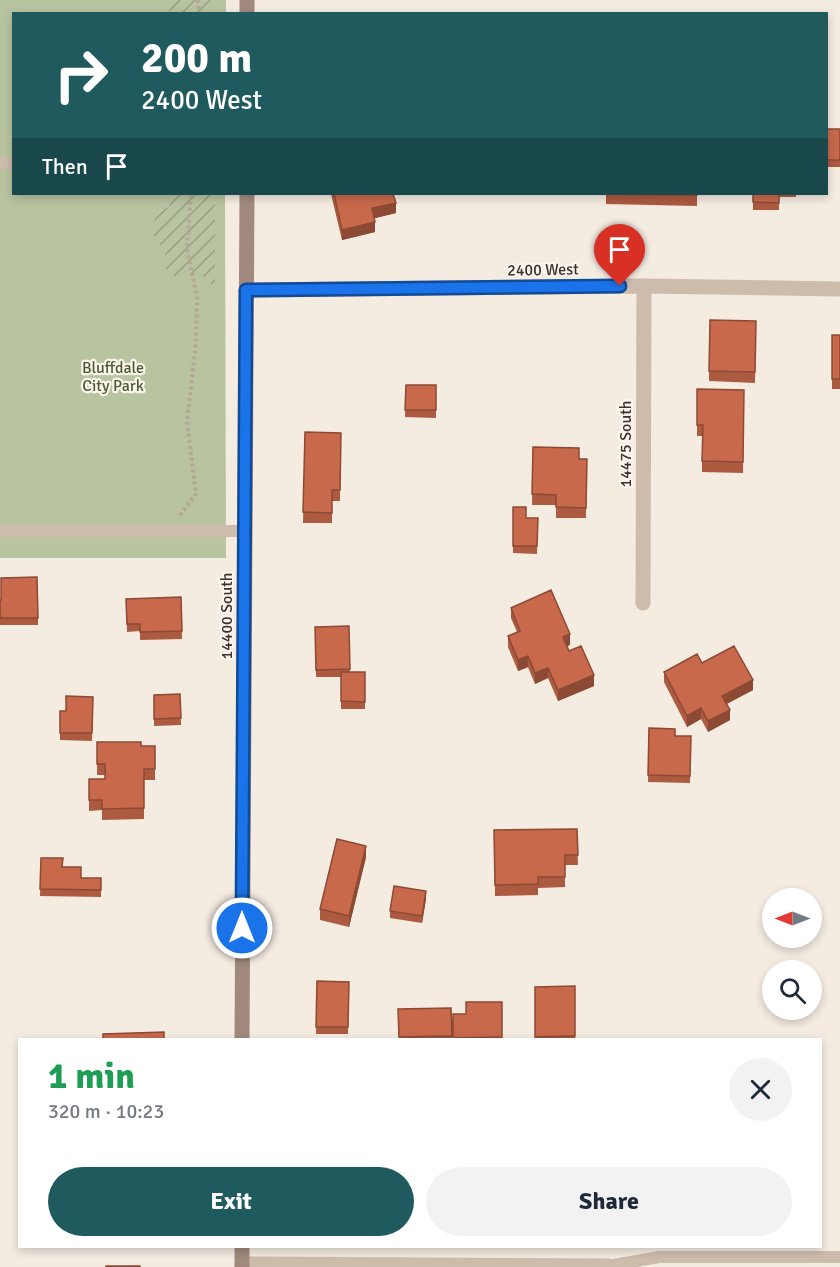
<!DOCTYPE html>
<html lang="en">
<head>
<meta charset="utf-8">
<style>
  :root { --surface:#fff; --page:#f2f2f3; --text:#1f2937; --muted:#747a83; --accent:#1f5a5e }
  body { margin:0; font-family:Signika,sans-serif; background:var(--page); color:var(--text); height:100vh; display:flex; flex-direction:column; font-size:22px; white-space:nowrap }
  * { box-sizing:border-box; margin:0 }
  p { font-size:20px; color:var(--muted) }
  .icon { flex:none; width:33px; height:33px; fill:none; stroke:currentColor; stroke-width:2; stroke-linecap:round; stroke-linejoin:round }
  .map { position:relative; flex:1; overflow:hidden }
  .sheet { position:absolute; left:18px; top:1038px; width:804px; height:210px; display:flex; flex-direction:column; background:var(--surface); border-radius:0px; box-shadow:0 3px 9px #0003 }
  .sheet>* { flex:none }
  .hud { position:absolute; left:12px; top:12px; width:816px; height:183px; border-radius:0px; box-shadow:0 3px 9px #0003; background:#1f5a5e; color:#fff; overflow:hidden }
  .needle { width:39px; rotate:270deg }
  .buttons { position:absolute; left:762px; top:888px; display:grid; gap:12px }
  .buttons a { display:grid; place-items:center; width:60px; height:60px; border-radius:50%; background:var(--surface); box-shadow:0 3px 9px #0003; font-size:30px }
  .pin { position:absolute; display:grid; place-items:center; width:51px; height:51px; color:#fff; margin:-62px -26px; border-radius:50% 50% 50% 0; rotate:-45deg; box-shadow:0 0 6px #0007 }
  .pin .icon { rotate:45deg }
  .me { position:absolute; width:66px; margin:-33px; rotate:0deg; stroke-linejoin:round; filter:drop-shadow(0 0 4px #0008) }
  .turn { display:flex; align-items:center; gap:21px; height:126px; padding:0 30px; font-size:27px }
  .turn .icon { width:78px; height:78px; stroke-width:2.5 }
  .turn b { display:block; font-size:42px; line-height:51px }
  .then { display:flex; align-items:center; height:57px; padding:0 30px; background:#0003; gap:12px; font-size:22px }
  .round { display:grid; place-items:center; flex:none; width:63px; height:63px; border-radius:32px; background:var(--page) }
  .overview { display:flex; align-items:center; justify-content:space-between; height:102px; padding:0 30px }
  h1 { font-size:36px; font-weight:700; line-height:45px; color:#1e9e55 }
  .action { display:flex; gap:12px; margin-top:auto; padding:12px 30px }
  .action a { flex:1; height:69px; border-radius:36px; background:var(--accent); color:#fff; font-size:24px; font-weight:700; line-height:69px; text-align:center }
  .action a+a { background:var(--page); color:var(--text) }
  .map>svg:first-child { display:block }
  .park { fill:#b8c4a0 }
  .garden { fill:url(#garden-furrows) }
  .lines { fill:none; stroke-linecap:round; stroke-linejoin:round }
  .path { stroke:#b9a596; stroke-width:4; stroke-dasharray:3 3; stroke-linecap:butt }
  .lane { stroke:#cdbbac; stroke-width:12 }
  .street { stroke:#cdbbac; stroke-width:15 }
  .secondary { stroke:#a18a7d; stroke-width:15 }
  .wall { fill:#ac5a40 }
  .shaded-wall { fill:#8c4a34 }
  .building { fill:#c8694b; stroke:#8c4a34; stroke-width:1.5 }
  .route-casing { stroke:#114b97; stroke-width:15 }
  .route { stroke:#1a73e8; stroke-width:10 }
  .labels { text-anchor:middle; stroke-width:4.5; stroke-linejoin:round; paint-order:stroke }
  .street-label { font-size:16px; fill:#3b302b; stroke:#fbf5ee }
  .park-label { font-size:16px; fill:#4a5a2e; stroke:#fbf5ee }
</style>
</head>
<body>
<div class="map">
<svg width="840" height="1267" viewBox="0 0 840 1267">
  <defs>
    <pattern id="garden-furrows" width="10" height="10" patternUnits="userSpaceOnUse" patternTransform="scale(1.5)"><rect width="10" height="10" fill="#b8c4a0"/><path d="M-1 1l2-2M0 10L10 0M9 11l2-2" fill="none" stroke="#97a083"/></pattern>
  </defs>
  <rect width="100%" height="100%" fill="#f4ebe1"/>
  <!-- park -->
  <path class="park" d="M0,0h226v13l-212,1v180h211l1,364h-226z"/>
  <!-- garden -->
  <path class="garden" d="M169,0h45l-1,13h-44z
    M172,194h43v94l-16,-16 -23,5 -10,-7 -1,-19 -11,-15 1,-24 14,-5z"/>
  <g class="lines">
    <!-- path -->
    <path class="path" d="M198,0l1,14
      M180,515l16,-21 -9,-72 9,-80 1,-44 -10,-49 4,-55"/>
    <!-- lane -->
    <path class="lane" d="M0,164l14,-1
      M0,531h244
      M608,1266l51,-9h181"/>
    <!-- street -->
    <path class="street" d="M246,290l398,-4 196,3
      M643,603l1,-317
      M242,1264l366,2"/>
    <!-- secondary -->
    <path class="secondary" d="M247,14v-14
      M242,1040l5,-846
      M242,1267v-21"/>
  </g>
  <!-- wall -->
  <path class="wall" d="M827,129h13v38h-14z
    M331,194h62l3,19 -22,5 1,14 -33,8z
    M606,194h91v12l-91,-2z
    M753,194h43v3h-17v13h-26z
    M756,321l-1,62 -46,-2v-10z
    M832,335h8v54h-8z
    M406,385h30v33l-31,-1z
    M697,389l47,1 -1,83 -41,-1v-36h-5z
    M305,432l36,1 -1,68h-8v22h-29z
    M533,447l46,12h8l-1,59h-30v-13h-24z
    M513,507l13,11h12l-1,36 -24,-1z
    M181,597l1,42 -42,1v-9l-13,1 -1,-33z
    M0,600l38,18v7h-38z
    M511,608l59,37 -3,1 2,5 25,35 -36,15 -10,-23 -13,6 -7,-17 -10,4 -10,-24v-11l9,-4 -6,-14z
    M349,626l1,46h15v37h-24v-32h-25l-1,-50z
    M702,663l51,27 -26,14 3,16 -22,12 -7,-13 -14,8 -23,-45v-10z
    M180,694l1,31 -27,1v-31z
    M93,697l-1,44 -32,-1v-7l6,-22z
    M649,728l26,8h16l-1,47 -42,-1z
    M97,742l44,4h14v34h-11v39l-42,1v-10l-13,1v-32h16v-4h-8z
    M577,829l1,36h-13v22l-27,1v7l-43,1 -1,-66z
    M366,857l-17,70 -29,-7v-11z
    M41,858l22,9 18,11h20v19l-61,-1z
    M426,899l-4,24 -32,-5v-7z
    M317,981l32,1 -1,52h-32z
    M575,986v54h-40v-53z
    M502,1002v38h-49v-26h13z
    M451,1008l1,32h-53l-1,-31z"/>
  <!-- shaded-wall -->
  <path class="shaded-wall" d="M396,203v10l-24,6v-11z
    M375,222v10l-33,8v-10z
    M570,634v11l-7,3v-11z
    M528,656v11l-10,4v-11z
    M548,668v10l-13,6v-11z
    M594,675v11l-36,15v-11z
    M753,680v10l-31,16v-10z
    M701,708v11l-14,8v-11z
    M730,710v10l-22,12v-11z
    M366,846v11l-17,70v-11z
    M426,891v8l-4,24v-7z"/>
  <!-- building -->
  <path class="building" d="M827,129h13v31h-14z
    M334,194h59l3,9 -24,5 3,14 -33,8z
    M606,194h91v1z
    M753,194h26v9l-26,-1z
    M710,320l46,1 -1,51 -46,-1z
    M832,335h8v44h-8z
    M406,385h30v25h-31z
    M697,389l47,1 -1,72 -41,-1 1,-36h-6z
    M305,432l36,1 -1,57h-8v23l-29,-1z
    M533,447l46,1v11h8l-1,49 -30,-1v-12l-24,-1z
    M513,507h13v11h12l-1,28h-24z
    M37,577l1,41h-38v-18h1v-22z
    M551,590l19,44 -7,3 6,14 12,-5 13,29 -36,15 -10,-22 -13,5 -7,-17 -10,4 -10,-24 12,-5 -9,-23z
    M181,597l1,34 -42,1v-8h-13l-1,-25z
    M349,626l1,43 -34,1 -1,-43z
    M734,646l19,34 -31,16 8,14 -22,11 -7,-13 -14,8 -23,-44 33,-18 5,9z
    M341,672h24v30l-24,-1z
    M180,694l1,24 -27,1v-24z
    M66,696l27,1 -1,36h-32v-22h6z
    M649,728l26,1v7h16l-1,40 -42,-1z
    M97,742h44v4h14v23h-11v39l-42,1v-9h-13v-21h16v-15h-8z
    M577,829l1,26h-13v22h-27v7l-43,1 -1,-55z
    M337,839l29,7 -17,70 -29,-7z
    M41,858h22l-1,9h19v11h20v12l-61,-1z
    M394,886l32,5 -4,25 -32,-5z
    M317,981l32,1 -1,45h-32z
    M575,986v50l-40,1v-50z
    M466,1002h36v35l-49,1v-24h13z
    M451,1008l1,28 -53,1 -1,-28z
    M164,1032v8h-61v-6z
    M106,1266h34v1h-34z"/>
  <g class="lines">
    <!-- route casing -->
    <g class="route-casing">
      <path id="route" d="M242,928l4,-638 374,-4"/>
    </g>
    <!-- route -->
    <use href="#route" class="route"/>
  </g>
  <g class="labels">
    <!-- street labels -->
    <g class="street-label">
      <text transform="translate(543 269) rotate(-1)" y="6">2400 West</text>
      <text transform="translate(625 444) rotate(-90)" y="6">14475 South</text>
      <text transform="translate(226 616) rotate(-90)" y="6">14400 South</text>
    </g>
    <!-- park labels -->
    <g class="park-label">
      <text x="113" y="373">Bluffdale<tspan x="113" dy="18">City Park</tspan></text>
    </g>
  </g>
</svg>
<div class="buttons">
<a><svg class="needle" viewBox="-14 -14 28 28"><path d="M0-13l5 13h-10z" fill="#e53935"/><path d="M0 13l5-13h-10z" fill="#747a83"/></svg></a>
<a><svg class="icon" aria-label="search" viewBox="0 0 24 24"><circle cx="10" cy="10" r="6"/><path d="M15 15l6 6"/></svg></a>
</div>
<div class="pin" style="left:620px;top:286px;background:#d93025"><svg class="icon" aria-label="arrive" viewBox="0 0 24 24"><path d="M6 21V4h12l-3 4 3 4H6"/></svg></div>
<svg class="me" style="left:242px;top:928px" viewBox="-20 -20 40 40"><circle r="17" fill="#1a73e8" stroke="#fff" stroke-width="3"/><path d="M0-11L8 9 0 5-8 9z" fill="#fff"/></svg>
<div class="hud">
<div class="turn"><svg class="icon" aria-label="right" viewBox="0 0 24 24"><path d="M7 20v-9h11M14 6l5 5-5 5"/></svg><div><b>200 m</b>2400 West</div></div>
<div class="then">Then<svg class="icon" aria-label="arrive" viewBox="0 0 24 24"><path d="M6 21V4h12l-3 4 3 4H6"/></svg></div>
</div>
<section class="sheet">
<div class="overview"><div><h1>1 min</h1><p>320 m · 10:23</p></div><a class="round"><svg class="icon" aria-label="close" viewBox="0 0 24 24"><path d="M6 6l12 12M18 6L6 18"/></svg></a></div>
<div class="action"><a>Exit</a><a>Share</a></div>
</section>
</div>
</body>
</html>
